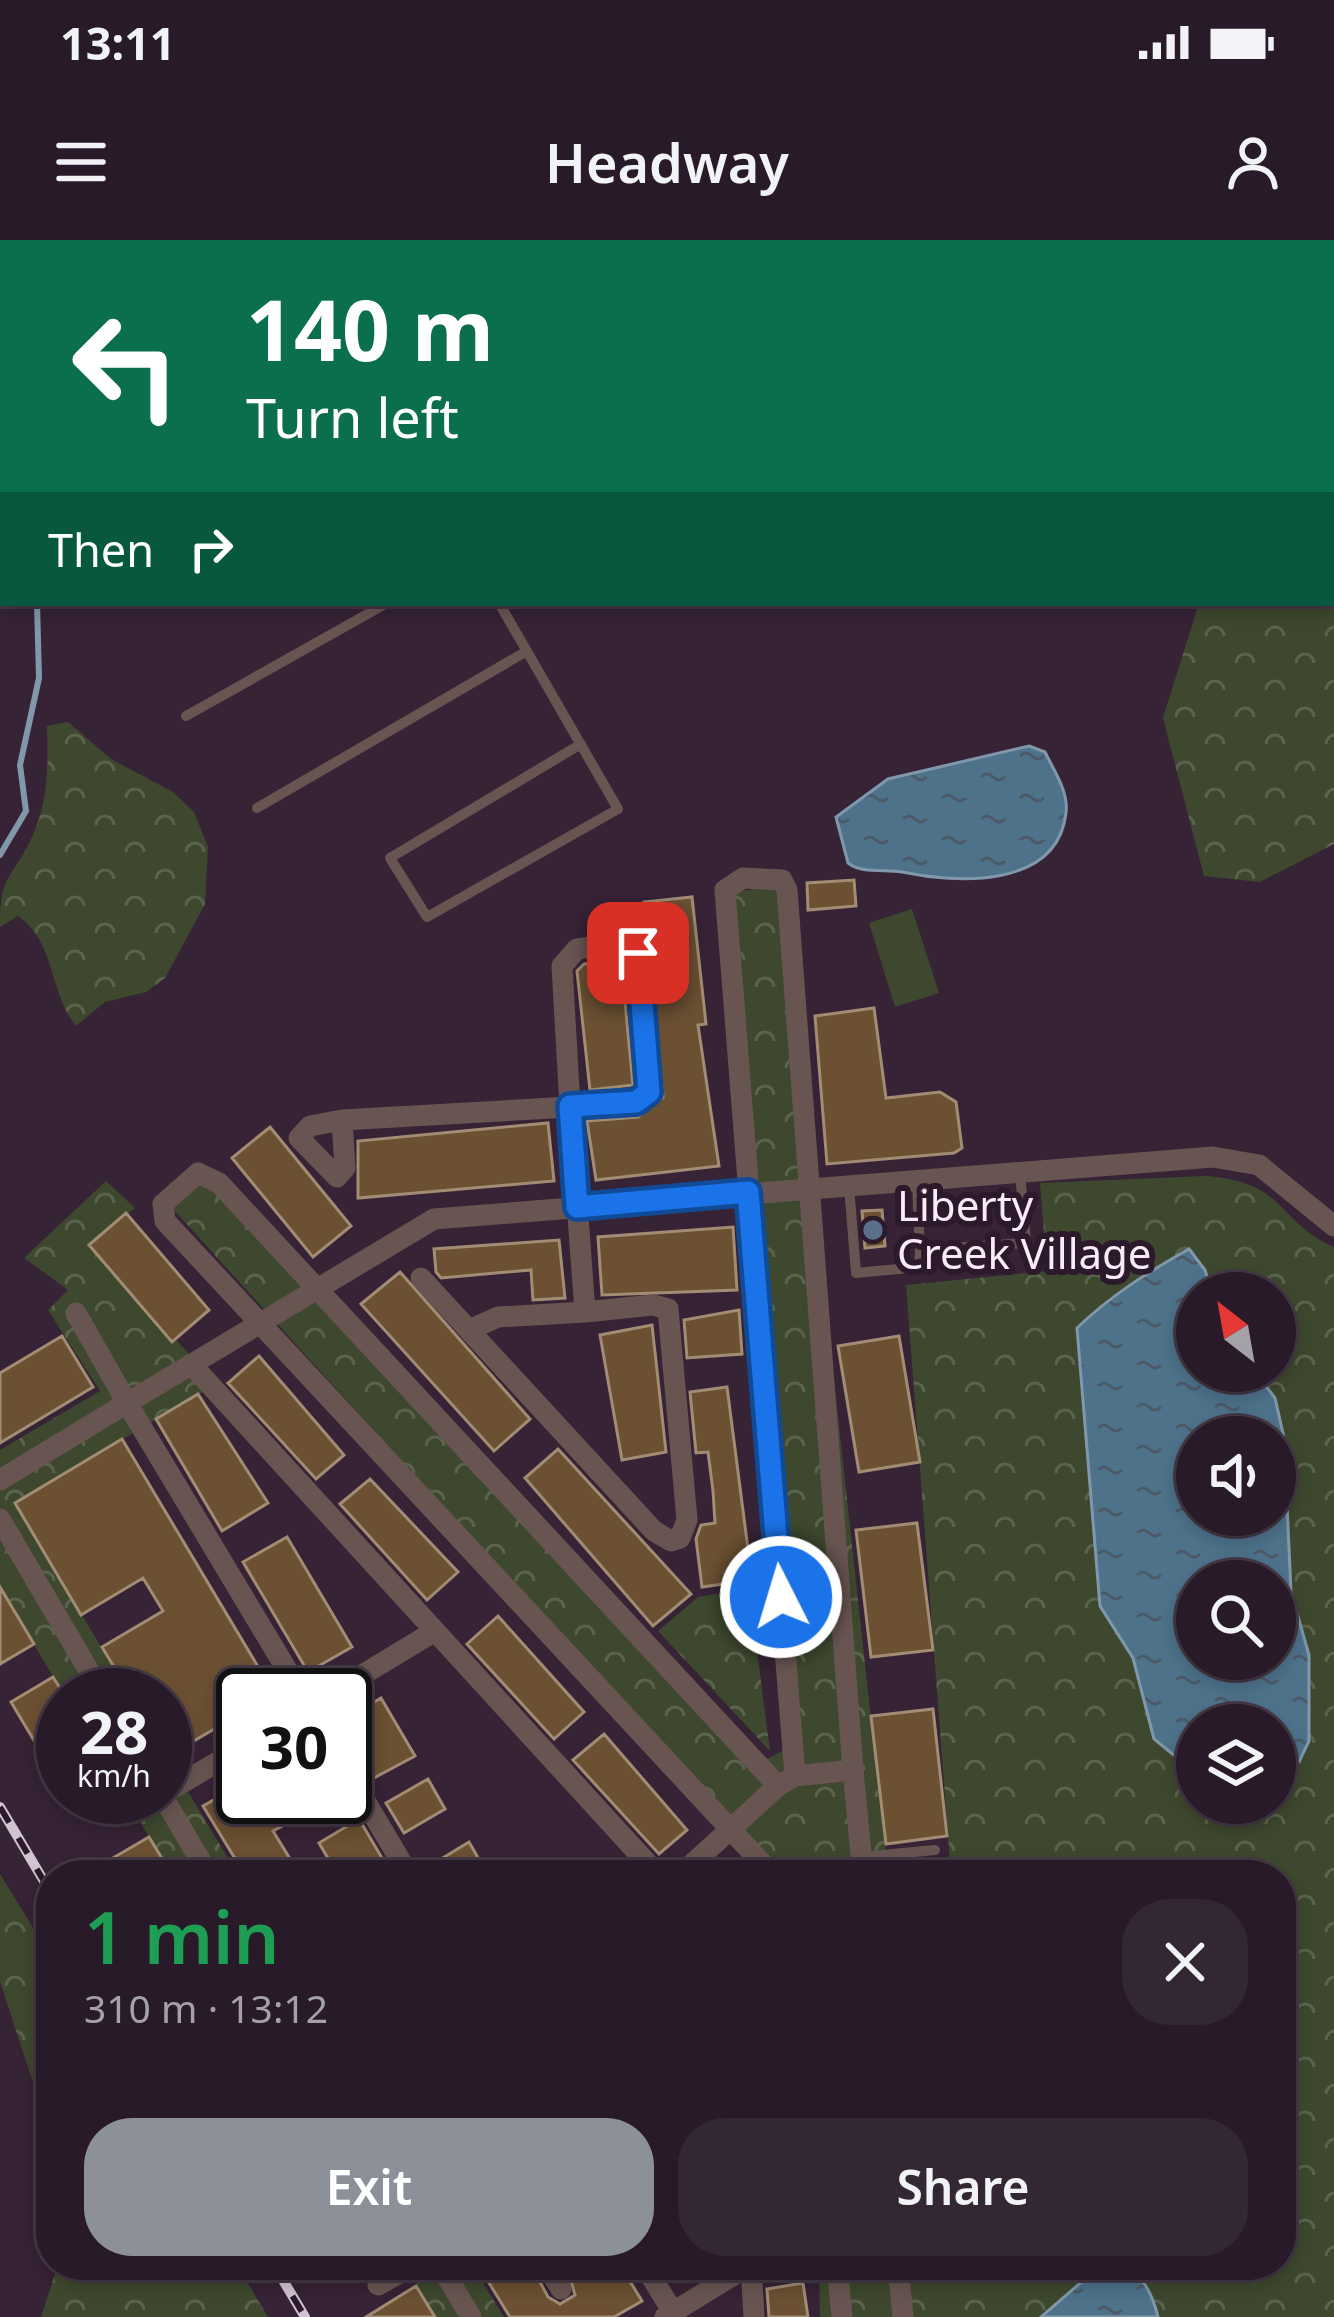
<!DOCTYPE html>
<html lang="en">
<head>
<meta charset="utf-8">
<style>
  :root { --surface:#281a28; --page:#342734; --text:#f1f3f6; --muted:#a5a1a8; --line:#443845; --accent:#8c9099 }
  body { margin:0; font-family:"Noto Sans",sans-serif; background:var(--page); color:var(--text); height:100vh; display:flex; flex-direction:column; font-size:45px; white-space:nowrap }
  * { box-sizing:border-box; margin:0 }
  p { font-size:39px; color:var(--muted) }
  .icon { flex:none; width:66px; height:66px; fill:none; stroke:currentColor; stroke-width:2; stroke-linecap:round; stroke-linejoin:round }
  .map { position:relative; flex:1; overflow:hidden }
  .drawer { position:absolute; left:36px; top:1620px; width:1260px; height:420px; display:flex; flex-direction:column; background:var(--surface); border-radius:48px; box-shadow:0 6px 18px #0003,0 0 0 3px var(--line) }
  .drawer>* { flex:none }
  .hud { position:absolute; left:0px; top:0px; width:1335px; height:366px; box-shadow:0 6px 18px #0003,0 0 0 3px var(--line); background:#0b6e4f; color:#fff; overflow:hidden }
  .needle { width:78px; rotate:329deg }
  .controls { position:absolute; left:1176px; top:1032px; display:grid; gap:24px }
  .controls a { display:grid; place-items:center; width:120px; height:120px; border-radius:50%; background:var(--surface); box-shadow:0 6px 18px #0003,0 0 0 3px var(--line); font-size:60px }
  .speed { position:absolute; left:36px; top:1428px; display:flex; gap:24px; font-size:60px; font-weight:700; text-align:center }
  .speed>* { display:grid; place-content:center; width:156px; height:156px; border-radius:50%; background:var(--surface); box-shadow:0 6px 18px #0003,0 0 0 3px var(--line); line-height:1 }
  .speed small { font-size:30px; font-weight:400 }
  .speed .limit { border:6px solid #111; border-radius:18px; background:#fff; color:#111 }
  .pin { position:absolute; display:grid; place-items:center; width:102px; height:102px; color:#fff; margin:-51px; border-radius:24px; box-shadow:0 6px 18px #0006 }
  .me { position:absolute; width:132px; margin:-66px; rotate:355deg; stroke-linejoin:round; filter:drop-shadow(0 0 9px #0008) }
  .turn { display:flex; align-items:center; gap:42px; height:252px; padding:0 48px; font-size:54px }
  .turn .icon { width:156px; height:156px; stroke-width:2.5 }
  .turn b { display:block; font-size:84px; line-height:102px }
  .then { display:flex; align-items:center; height:114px; padding:0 48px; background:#0003; gap:24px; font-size:45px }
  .round { display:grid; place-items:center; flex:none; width:126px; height:126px; border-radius:48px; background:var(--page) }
  .summary { display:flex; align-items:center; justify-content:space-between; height:204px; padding:0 48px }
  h1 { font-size:72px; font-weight:600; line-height:90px; color:#1e9e55 }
  .cta { display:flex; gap:24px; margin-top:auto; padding:24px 48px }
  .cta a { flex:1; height:138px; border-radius:48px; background:var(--accent); color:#fff; font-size:48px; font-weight:600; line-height:138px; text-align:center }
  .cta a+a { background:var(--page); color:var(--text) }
  .status { display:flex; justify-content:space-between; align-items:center; height:84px; padding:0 60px; background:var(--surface); direction:ltr }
  .status svg { height:33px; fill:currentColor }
  header { display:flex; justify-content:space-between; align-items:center; height:156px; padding:0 48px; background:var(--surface); font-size:54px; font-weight:600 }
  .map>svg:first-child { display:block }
  .forest { fill:url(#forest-crowns); fill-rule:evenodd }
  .pitch { fill:#3d482e }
  .water { fill:url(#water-ripples); stroke:#8197ab; stroke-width:3; fill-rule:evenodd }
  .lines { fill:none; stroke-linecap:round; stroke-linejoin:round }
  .stream { stroke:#8197ab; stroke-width:6 }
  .building { fill:#6b5032; stroke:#a28c74; stroke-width:3 }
  .service { stroke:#685552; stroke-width:10 }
  .minor { stroke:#685552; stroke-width:21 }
  .rail-casing { stroke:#d1c3d0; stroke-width:10 }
  .rail { stroke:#2c192c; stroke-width:6; stroke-dasharray:18; stroke-linecap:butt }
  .route-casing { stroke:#114b97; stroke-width:30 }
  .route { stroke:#1a73e8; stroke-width:21 }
  .service-dot { fill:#5c6f8a; stroke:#2c192c; stroke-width:4.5 }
  .labels { text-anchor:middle; stroke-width:12; stroke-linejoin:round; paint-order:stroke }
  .poi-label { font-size:42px; fill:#f9ecf8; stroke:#2c192c; text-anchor:start }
</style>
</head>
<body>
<div class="status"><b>13:11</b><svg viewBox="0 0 49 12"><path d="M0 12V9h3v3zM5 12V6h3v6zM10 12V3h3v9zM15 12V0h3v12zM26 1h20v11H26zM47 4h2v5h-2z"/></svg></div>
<header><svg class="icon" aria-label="menu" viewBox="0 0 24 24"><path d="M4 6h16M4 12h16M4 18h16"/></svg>Headway<svg class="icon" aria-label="person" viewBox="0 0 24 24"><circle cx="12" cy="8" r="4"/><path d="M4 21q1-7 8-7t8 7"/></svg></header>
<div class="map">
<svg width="1334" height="2077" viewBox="0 0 1334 2077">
  <defs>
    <pattern id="forest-crowns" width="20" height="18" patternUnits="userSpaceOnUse" patternTransform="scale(3)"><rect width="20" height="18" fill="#3d482e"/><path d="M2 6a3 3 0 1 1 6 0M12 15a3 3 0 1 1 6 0" fill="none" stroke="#5a634d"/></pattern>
    <pattern id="water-ripples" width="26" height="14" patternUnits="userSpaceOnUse" patternTransform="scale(3)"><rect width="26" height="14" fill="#4d728a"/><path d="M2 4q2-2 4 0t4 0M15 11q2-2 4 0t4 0" fill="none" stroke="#4c5a67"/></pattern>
  </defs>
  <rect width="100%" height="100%" fill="#362336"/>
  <!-- forest -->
  <path class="forest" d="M1334,191v413l-74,38 -56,-6 -41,-158 36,-115h133z
    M68,482l43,37 62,33 21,20 14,35 -3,57 -40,74 -19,14 -41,10 -29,24c-28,-35 -19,-82 -58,-110l-18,11c0,-54 10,-44 31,-88 18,-38 17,-72 16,-113z
    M780,645l108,990h-111l-604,-666 31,-31 549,588 45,-23 -69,-850z
    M1205,936c83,6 70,45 129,71v1070h-514l-1,-52h462v-390h-330l-45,-590 141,-14 -7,-88zM1197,1053h78v78h-78zM1197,1197h78v78h-78zM1197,1341h78v78h-78zM1197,1485h78v78h-78z
    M106,941l29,27 -46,37 132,144 -21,4 -185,111 115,191h-66l-64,-108v-137l100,-59 -52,-81 20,-20 -44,-32z
    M749,1348l21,163 -112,-120 40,-34z
    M165,1513l73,122h-66l-47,-78h40z
    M0,1634l51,83v180l-51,-155z
    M58,2025h179l31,52h-227z
    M405,2025h67l32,52h-68z"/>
  <!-- pitch -->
  <path class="pitch" d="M912,669l27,84 -44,14 -26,-84z
    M921,2025h64l3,25 -63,6z"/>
  <!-- water -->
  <path class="water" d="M1029,506l16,6c9,19 24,40 21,61 -9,77 -112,70 -164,59 -18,-3 -40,2 -54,-9l-12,-46 52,-38z
    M1189,1009l16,21 7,23h-15v78h43l25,14 10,13 9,40 7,154 18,63v86l-10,21 -24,12v-49h-78v49l-43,-35 -21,-81 -33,-52 -23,-278c33,-32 71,-56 112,-79zM1197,1197h78v78h-78zM1197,1341h78v78h-78z
    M1101,2025c36,0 49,19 57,52h-117z"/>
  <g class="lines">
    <!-- stream -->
    <path class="stream" d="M0,6l1,-6
      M0,23l3,18
      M0,93l3,-13
      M0,288l3,6
      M0,615l26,-44 -6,-46 19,-87 -2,-75"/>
  </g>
  <!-- building -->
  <path class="building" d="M854,640l2,26 -48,4 -1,-27z
    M692,657l14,127 -8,1 21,141 -123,14 -9,-59 51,-4 25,-20 -19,-195z
    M621,721l12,124 -43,5 -13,-119 7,-7z
    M874,768l12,90 54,-6 16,10 6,46 -8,5 -127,11 -12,-148z
    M548,883l6,58 -196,17v-57z
    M270,887l81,99 -38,31 -81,-99z
    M882,970l3,36 -20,2 -3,-37z
    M126,973l83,97 -37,32 -83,-97z
    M733,987l4,63 -135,5 -4,-58z
    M559,1000l6,58 -32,2 -2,-30 -90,8 -5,-6 -2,-23z
    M400,1032l130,147 -36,32 -133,-147z
    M739,1070l3,44 -55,4 -3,-38z
    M652,1085l14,127 -44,8 -22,-125z
    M62,1096l31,51 -93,56v-70z
    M899,1096l21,126 -61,10 -21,-126z
    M259,1116l85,99 -28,24 -88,-96z
    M727,1147l25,193 -50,7 -6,-48 5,-14 14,-2 -2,-32 -5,-39 -12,1 -6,-61z
    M198,1154l70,109 -46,28 -66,-112z
    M122,1199l153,256h-32v17l-78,46v-63h-34l-29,-48 61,-36 -20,-33 -62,37 -66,-112z
    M558,1209l133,145 -38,32 -128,-148z
    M370,1239l88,93 -31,28 -87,-96z
    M917,1283l16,127 -62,7 -15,-127z
    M287,1297l65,110 -44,25 -65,-110z
    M0,1347l34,57 -34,20z
    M498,1376l86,96 -30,27 -87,-95z
    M53,1437l10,16v96l-52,-87z
    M381,1458l34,58 -43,23 -27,-47v-13z
    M933,1469l14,127 -61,8 -15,-128z
    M604,1494l83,96 -28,24 -86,-94z
    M428,1539l17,30 -41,24 -18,-30z
    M243,1543v14h95l-65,34 27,44h-55l-42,-69z
    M359,1579l33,56h-54l-19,-32z
    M149,1597l23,38h-58l-8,-13z
    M469,1602l19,33h-64l-1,-5z
    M478,2025h53l17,32 12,7 15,-9 -6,-21 15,-9h36l22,36 -28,16h-104z
    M803,2043l5,34h-39l-2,-28z
    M416,2046l19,31h-69z"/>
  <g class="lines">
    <!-- service -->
    <path class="service" d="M479,3l5,-3
      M635,3l4,-3
      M986,3l5,-3
      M499,363l119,206 -191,108 -37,-59 191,-114
      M186,476l201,-113
      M257,568l270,-157
      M917,942l3,68
      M849,946l7,87 63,-6 1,-17 106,-7 -6,-70
      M861,1617l74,-7"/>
    <!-- minor -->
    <path class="minor" d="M287,0l2,3
      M620,703l18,10 11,139 -13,10 -66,5 -8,-141 15,-17z
      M342,880l3,48 -8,9 -38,-39 11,-12 32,-6 228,-13 15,205 68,-7 15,4 19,211 -7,18 -9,3 -17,-10 -233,-253
      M469,1090l29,-13 87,-5
      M191,1124l467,511
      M0,1240l127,-77 -51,-90
      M0,1279l103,176
      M302,1455l-175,-292 307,-184 779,-62 46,8 75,61
      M329,1455l106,-64
      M345,1527l64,108
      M853,1530l10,105
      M165,1553l78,-46
      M163,1557l46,78
      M680,1635l98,-89 17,-10 58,-6 -66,-880 -5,-10 -39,-2 -18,12 70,886
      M773,1635l-608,-654 -2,-17 35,-31 21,10 559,603
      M440,2025l31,52
      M546,2025l15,24
      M644,2025l32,52
      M751,2025l3,52
      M837,2025l5,52
      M898,2025l5,52
      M378,2045l36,-20
      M665,2077l85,-52"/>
    <!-- rail casing -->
    <g class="rail-casing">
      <path id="rail" d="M0,240l3,-4
        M0,1567l51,86
        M274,2025l31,52"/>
    </g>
    <!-- rail -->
    <use href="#rail" class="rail"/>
  </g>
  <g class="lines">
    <!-- route casing -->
    <g class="route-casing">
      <path id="route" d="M638,713l11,139 -13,10 -66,4 7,101 171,-15 33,405"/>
    </g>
    <!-- route -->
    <use href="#route" class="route"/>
  </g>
  <!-- markers -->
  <circle class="service-dot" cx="873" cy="990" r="12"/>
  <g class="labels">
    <!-- poi labels -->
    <g class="poi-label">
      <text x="897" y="981">Liberty<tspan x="897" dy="48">Creek Village</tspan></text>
    </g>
  </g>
</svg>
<div class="controls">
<a><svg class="needle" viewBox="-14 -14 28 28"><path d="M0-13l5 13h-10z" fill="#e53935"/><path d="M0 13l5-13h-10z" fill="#a5a1a8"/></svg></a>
<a><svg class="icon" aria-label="sound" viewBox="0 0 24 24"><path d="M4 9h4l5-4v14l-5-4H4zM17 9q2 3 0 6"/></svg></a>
<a><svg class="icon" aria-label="search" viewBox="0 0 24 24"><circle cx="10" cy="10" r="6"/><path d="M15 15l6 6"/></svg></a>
<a><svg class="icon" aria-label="layers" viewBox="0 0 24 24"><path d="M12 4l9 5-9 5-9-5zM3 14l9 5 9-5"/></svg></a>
</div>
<div class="speed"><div>28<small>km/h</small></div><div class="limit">30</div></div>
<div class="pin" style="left:638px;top:713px;background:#d93025"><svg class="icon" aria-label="arrive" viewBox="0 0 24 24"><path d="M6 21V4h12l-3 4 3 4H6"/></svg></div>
<svg class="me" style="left:781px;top:1357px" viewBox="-20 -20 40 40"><circle r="17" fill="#1a73e8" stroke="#fff" stroke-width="3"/><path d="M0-11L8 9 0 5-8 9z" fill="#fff"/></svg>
<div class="hud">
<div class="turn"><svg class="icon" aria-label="left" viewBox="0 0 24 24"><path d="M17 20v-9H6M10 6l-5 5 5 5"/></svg><div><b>140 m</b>Turn left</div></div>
<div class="then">Then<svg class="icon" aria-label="right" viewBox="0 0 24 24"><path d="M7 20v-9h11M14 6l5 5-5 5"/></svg></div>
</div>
<section class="drawer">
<div class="summary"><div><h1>1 min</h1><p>310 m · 13:12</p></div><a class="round"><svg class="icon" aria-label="close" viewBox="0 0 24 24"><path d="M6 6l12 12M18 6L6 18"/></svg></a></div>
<div class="cta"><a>Exit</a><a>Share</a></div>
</section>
</div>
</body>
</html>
